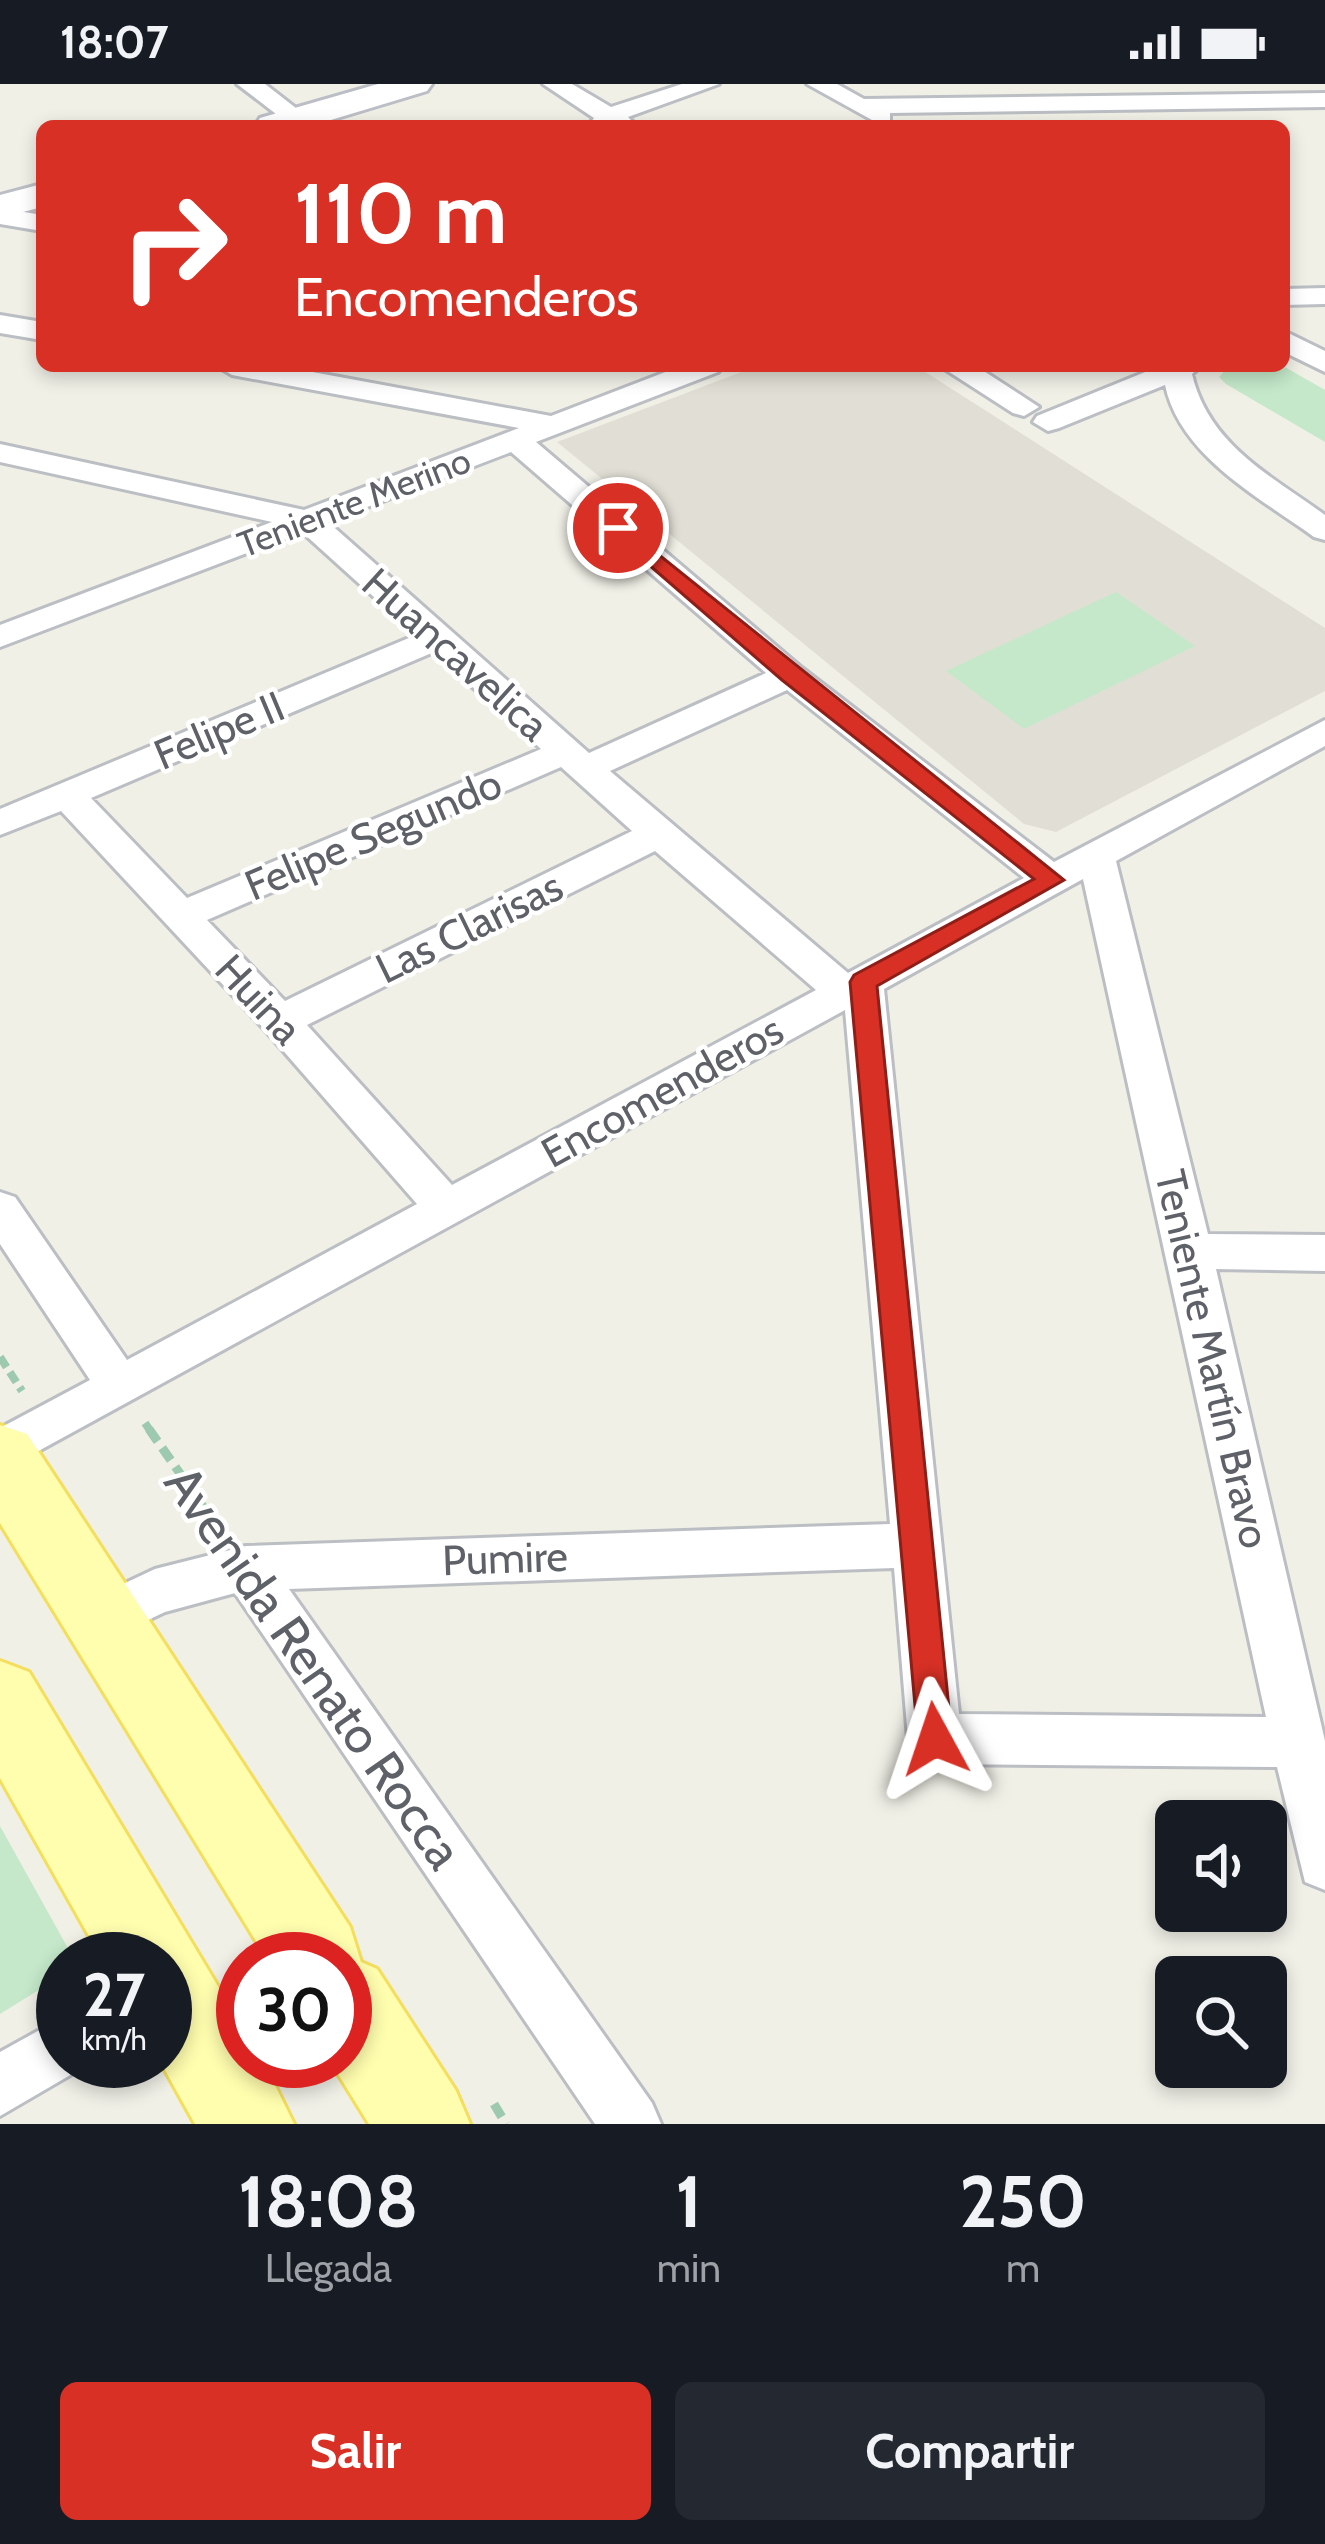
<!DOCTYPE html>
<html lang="es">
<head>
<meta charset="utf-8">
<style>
  :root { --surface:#171b24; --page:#242831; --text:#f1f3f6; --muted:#9ea1a6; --accent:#d93025 }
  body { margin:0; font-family:Cabin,sans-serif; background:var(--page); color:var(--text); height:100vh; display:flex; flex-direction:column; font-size:45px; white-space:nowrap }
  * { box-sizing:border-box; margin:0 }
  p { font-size:39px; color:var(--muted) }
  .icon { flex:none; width:66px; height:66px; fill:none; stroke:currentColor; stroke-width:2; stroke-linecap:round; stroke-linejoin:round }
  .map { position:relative; height:2040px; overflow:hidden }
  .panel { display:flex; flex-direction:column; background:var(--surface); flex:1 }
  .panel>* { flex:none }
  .guide { position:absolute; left:36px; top:36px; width:1254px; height:252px; border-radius:18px; box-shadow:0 6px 18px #0003; background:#d93025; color:#fff; overflow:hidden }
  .buttons { position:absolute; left:1155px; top:1716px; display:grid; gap:24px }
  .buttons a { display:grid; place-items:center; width:132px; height:132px; border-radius:18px; background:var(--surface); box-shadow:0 6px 18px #0003; font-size:60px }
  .speed { position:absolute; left:36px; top:1848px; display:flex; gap:24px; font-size:60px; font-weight:700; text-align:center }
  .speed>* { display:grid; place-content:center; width:156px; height:156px; border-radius:50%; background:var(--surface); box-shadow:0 6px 18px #0003; line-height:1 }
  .speed small { font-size:30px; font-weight:400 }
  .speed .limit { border:18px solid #d22; background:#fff; color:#111 }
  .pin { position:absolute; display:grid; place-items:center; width:102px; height:102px; color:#fff; margin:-51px; border:6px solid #fff; border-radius:50%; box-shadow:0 3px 12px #0007 }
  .me { position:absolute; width:132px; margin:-66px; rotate:355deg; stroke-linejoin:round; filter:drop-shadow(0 0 9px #0008) }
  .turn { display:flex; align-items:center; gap:42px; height:252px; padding:0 60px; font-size:54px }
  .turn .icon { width:156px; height:156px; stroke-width:2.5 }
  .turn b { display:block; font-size:84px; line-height:102px }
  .eta { display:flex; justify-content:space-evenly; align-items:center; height:204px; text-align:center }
  .eta b { font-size:72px; font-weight:700; line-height:84px }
  .primary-button { display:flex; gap:24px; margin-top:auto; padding:24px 60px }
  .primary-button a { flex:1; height:138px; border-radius:18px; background:var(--accent); color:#fff; font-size:48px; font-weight:700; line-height:138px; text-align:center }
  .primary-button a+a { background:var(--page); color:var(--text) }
  .status { display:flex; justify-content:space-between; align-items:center; height:84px; padding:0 60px; background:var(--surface); direction:ltr }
  .status svg { height:33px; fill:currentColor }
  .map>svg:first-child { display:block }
  .education { fill:#e1dfd5 }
  .green { fill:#c4e8c9 }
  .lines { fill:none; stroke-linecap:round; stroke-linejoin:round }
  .street-casing { stroke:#bbbec3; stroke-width:6 }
  .secondary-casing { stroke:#bcbec5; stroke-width:6 }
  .primary-casing { stroke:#f4de5d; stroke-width:6 }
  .path-far1 { stroke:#9dc9af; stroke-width:8; stroke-dasharray:12 6; stroke-linecap:butt }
  .path { stroke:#9dc9af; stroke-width:9; stroke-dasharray:15 8; stroke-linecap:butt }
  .street { fill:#fff; fill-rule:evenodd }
  .secondary { fill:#fff; fill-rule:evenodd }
  .primary { fill:#fffdae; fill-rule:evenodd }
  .route { fill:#d93025; stroke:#8d1f18; stroke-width:3 }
  .labels { text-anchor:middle; stroke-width:9; stroke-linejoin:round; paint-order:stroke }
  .far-street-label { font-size:36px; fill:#5e6168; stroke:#fff }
  .street-label { font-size:42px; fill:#5e6168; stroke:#fff }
  .near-street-label { font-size:51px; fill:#5e6168; stroke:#fff }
</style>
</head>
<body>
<div class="status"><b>18:07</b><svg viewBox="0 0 49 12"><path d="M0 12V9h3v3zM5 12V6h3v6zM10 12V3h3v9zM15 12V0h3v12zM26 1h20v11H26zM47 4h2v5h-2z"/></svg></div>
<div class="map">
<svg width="1325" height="2040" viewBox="0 0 1325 2040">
  <rect width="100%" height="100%" fill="#f1f0e7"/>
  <!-- education -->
  <path class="education" d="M757,282h159l409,262v63l-269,141 -32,-8 -467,-382z"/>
  <!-- green -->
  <path class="green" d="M1229,282h54l42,24v52l-99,-58 -7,-7z
    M1116,508l79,54 -171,83 -78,-58z
    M0,1742l74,133h-11v16l-63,39z"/>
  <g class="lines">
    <!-- street casing -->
    <g class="street-casing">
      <path id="street" d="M237,0h28l45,35 -3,5h-18z
        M543,0h29l39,23 71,-23h37l-91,33 9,9h-49l6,-8z
        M807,0h30l27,15 461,-6v14l-435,6v10l-9,2z
        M0,124l42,7v16l-42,-7z
        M1325,204v16l-41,1v-16z
        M0,231l42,7v18l-42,-7z
        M1284,247l41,20v21l-41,-20z
        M217,282h63l271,50 130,-50h42l-5,6 -182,70 266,226 252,194 271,-142v26l-209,115 92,373 117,1v36l-109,-2 109,472v149l-20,-8 -28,-115 -342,-3 -19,-7 -8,-18 -14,-171 -605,21 363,514 9,21h-66l-360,-531 -70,19 -62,29 -18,-7 -7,-16 7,-16 70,-33 91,-23 644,-22 -45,-514 -845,462v-44l90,-48 -90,-136v-52l15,5 112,163 290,-156 -151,-173 -205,-220 -61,24v-26l416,-174 -114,-103 -302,115v-22l272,-103 -272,-60v-18l304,66 215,-82 -287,-53zM511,368l255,221 -177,80 -261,-231zM434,568l107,97 -354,149 -96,-100zM787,606l237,188 -176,95 -238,-202zM561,683l71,64 -347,170 -78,-81zM655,767l161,139 -364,195 -145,-160zM1083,795l183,838 -307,-3 -75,-725z
        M940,282h36l63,41 -15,9 -11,-3z
        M1160,282h41l-9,8c16,70 79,102 133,141v25l-11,-3c-55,-40 -134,-81 -149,-152l-106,43 -11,3 -15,-9 4,-6z
        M63,1933v44h23l-2,6 -84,49v-64z"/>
    </g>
    <!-- secondary casing -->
    <g class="secondary-casing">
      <path id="secondary" d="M378,0h54l-5,7 -116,35h-56l5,-8z
        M42,100v23l-42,11v-23z"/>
    </g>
    <!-- primary casing -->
    <g class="primary-casing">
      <path id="primary" d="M0,1341l27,9 323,493 11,35 16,7 79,122 14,33h-101l-39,-63h15v-102h-78l-267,-436z
        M0,1577l29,11 214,356v33h20l31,63h-99l-35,-63h5v-102h-63l-102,-181z"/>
    </g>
    <!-- path-far1 -->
    <path class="path-far1" d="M0,1273l22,34
      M145,1339l6,9"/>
    <!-- path -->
    <path class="path" d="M149,1345l69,99
      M494,2020l12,20"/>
    <!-- street -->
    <use href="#street" class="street"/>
    <!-- secondary -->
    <use href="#secondary" class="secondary"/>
    <!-- primary -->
    <use href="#primary" class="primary"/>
  </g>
  <!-- route -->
  <path class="route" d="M618,438l446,358 -187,106 75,753 -5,12 -12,4 -12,-4 -5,-12 -68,-757 4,-7 180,-96 -252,-199 -171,-148v-8z"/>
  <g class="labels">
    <!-- far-street labels -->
    <g class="far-street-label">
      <text transform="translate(354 418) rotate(-21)" y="13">Teniente Merino</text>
    </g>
    <!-- street labels -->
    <g class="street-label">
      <text transform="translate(456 570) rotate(42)" y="15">Huancavelica</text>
      <text transform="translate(219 646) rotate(-23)" y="15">Felipe II</text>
      <text transform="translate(373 750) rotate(-23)" y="15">Felipe Segundo</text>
      <text transform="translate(469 843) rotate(-26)" y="15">Las Clarisas</text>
      <text transform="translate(259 915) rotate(47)" y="15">Huina</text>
      <text transform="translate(662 1007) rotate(-29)" y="15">Encomenderos</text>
      <text transform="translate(1213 1275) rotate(77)" y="15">Teniente Martín Bravo</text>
      <text transform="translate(505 1474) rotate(-2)" y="15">Pumire</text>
    </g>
    <!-- near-street labels -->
    <g class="near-street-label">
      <text transform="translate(314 1583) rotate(55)" y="18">Avenida Renato Rocca</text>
    </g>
  </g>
</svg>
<div class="buttons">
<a><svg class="icon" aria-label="sound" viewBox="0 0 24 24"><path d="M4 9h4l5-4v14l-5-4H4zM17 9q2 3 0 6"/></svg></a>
<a><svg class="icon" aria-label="search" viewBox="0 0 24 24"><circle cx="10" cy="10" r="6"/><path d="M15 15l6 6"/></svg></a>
</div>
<div class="speed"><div>27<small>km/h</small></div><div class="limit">30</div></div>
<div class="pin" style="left:618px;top:444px;background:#d93025"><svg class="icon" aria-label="arrive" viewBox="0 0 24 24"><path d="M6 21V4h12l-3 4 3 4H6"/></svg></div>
<svg class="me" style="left:935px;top:1655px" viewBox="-20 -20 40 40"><path d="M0-17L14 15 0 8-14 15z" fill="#d93025" stroke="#fff" stroke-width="4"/></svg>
<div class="guide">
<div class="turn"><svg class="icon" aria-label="right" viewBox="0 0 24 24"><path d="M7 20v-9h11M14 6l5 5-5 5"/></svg><div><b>110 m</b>Encomenderos</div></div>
</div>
</div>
<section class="panel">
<div class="eta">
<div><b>18:08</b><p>Llegada</p></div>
<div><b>1</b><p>min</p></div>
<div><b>250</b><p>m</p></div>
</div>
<div class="primary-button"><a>Salir</a><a>Compartir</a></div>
</section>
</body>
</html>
